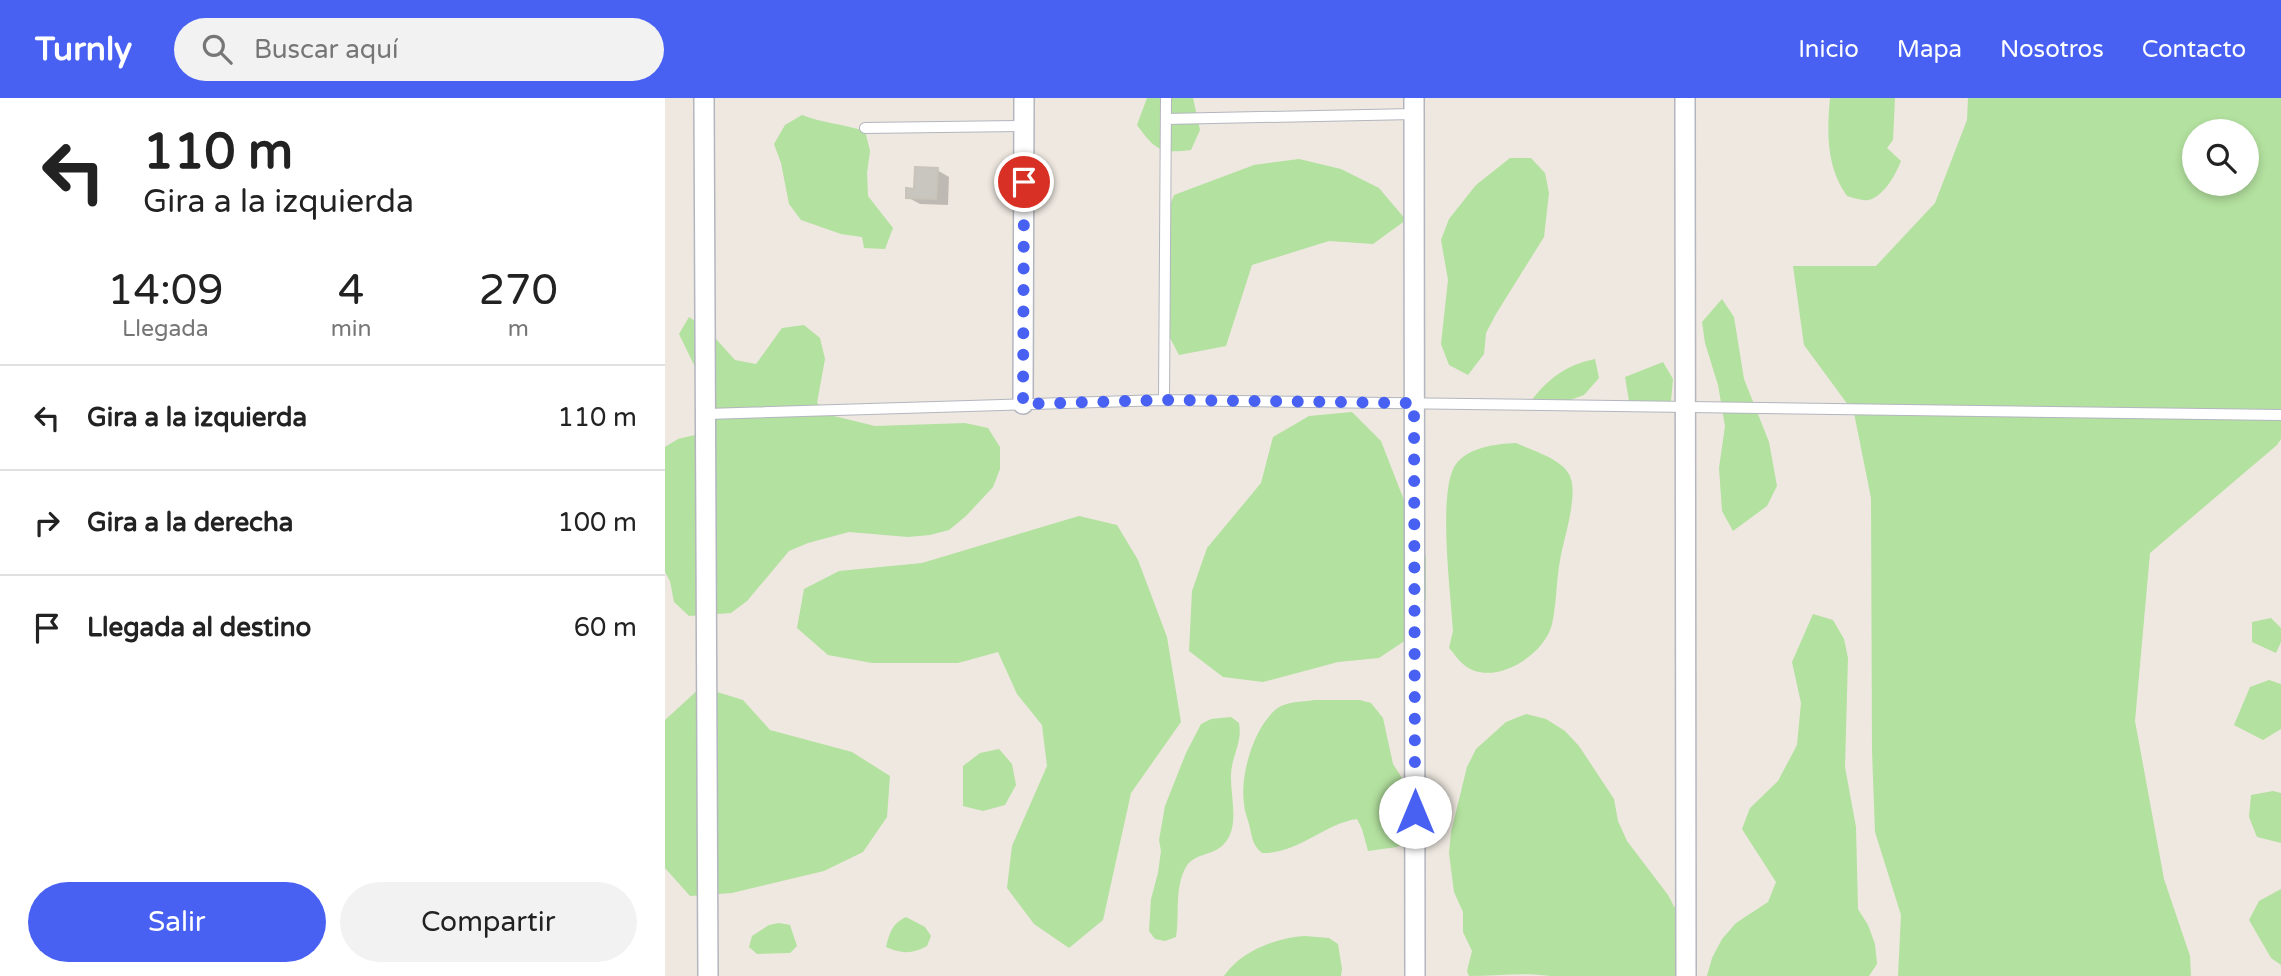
<!DOCTYPE html>
<html lang="es">
<head>
<meta charset="utf-8">
<style>
  :root { --surface:#fff; --page:#f2f2f2; --text:#222; --muted:#767676; --line:#e0e0e0; --accent:#4861f3 }
  body { margin:0; font-family:"Varela Round",sans-serif; background:var(--page); color:var(--text); height:100vh; display:flex; flex-direction:column; font-size:26px; white-space:nowrap }
  * { box-sizing:border-box; margin:0 }
  p { font-size:23px; color:var(--muted) }
  .icon { flex:none; width:38px; height:38px; fill:none; stroke:currentColor; stroke-width:2; stroke-linecap:round; stroke-linejoin:round }
  .map { position:relative; flex:1; overflow:hidden }
  .side { display:flex; flex-direction:column; background:var(--surface); width:665px }
  .side>* { flex:none }
  .top-card { background:#fff; color:var(--text); overflow:hidden }
  .tools { position:absolute; left:1517px; top:21px; display:grid; gap:14px }
  .tools a { display:grid; place-items:center; width:77px; height:77px; border-radius:50%; background:var(--surface); box-shadow:0 4px 10px #0003; font-size:35px }
  .pin { position:absolute; display:grid; place-items:center; width:60px; height:60px; color:#fff; margin:-30px; border:4px solid #fff; border-radius:50%; box-shadow:0 2px 7px #0007 }
  .me { position:absolute; width:77px; margin:-38px; rotate:0deg; stroke-linejoin:round; filter:drop-shadow(0 0 5px #0008) }
  .turn { display:flex; align-items:center; gap:24px; height:147px; padding:0 28px; font-size:32px }
  .turn .icon { width:91px; height:91px; stroke-width:2.5 }
  .turn b { display:block; font-size:49px; line-height:60px }
  .eta { display:flex; justify-content:space-evenly; align-items:center; height:119px; text-align:center }
  .eta b { font-size:42px; font-weight:600; line-height:49px }
  .action { display:flex; gap:14px; margin-top:auto; padding:14px 28px }
  .action a { flex:1; height:80px; border-radius:42px; background:var(--accent); color:#fff; font-size:28px; font-weight:600; line-height:80px; text-align:center }
  .action a+a { background:var(--page); color:var(--text) }
  ul { padding:0; list-style:none }
  li { display:flex; align-items:center; gap:21px; height:105px; padding:0 28px; border-top:2px solid var(--line) }
  li div { flex:1 }
  li b { display:block; font-size:26px }
  li em { font-style:normal }
  header { display:flex; align-items:center; gap:42px; box-sizing:border-box; height:98px; padding:0 35px; background:var(--accent); color:#fff }
  header strong { font-size:33px }
  nav { display:flex; gap:38px; margin-inline-start:auto; font-size:24px }
  .search { width:490px; height:63px; background:var(--page); display:flex; align-items:center; gap:18px; box-sizing:border-box; padding:0 24px; border-radius:38px; color:var(--muted); font-size:26px }
  main { display:flex; flex:1; min-height:0 }
  .map>svg:first-child { display:block }
  .green { fill:#b3e19f; fill-rule:evenodd }
  .shadow { fill:#0003 }
  .building { fill:#c9c5bf; stroke:#c9c4b9; stroke-width:2 }
  .lines { fill:none; stroke-linecap:round; stroke-linejoin:round }
  .service-casing { stroke:#b3b6bf; stroke-width:12 }
  .minor-casing { stroke:#b3b6bf; stroke-width:22 }
  .service { stroke:#fff; stroke-width:10 }
  .minor { stroke:#fff; stroke-width:19 }
  .route { stroke:#4861f3; stroke-width:12; stroke-dasharray:0 21.6 }
</style>
</head>
<body>
<header>
<strong>Turnly</strong>
<div class="search"><svg class="icon" aria-label="search" viewBox="0 0 24 24"><circle cx="10" cy="10" r="6"/><path d="M15 15l6 6"/></svg>Buscar aquí</div>
<nav><a>Inicio</a><a>Mapa</a><a>Nosotros</a><a>Contacto</a></nav>
</header>
<main>
<section class="side">
<div class="top-card">
<div class="turn"><svg class="icon" aria-label="left" viewBox="0 0 24 24"><path d="M17 20v-9H6M10 6l-5 5 5 5"/></svg><div><b>110 m</b>Gira a la izquierda</div></div>
</div>
<div class="eta">
<div><b>14:09</b><p>Llegada</p></div>
<div><b>4</b><p>min</p></div>
<div><b>270</b><p>m</p></div>
</div>
<ul>
<li><svg class="icon" aria-label="left" viewBox="0 0 24 24"><path d="M17 20v-9H6M10 6l-5 5 5 5"/></svg><div><b>Gira a la izquierda</b></div><em>110 m</em></li>
<li><svg class="icon" aria-label="right" viewBox="0 0 24 24"><path d="M7 20v-9h11M14 6l5 5-5 5"/></svg><div><b>Gira a la derecha</b></div><em>100 m</em></li>
<li><svg class="icon" aria-label="arrive" viewBox="0 0 24 24"><path d="M6 21V4h12l-3 4 3 4H6"/></svg><div><b>Llegada al destino</b></div><em>60 m</em></li>
</ul>
<div class="action"><a>Salir</a><a>Compartir</a></div>
</section>
<div class="map">
<svg width="1616" height="878" viewBox="0 0 1616 878">
  <rect width="100%" height="100%" fill="#eee8e0"/>
  <!-- green -->
  <path class="green" d="M482,0h46l7,32 -9,20c-30,4 -36,0 -54,-25z
    M1165,0h65l-2,42 -6,8 14,13c-5,13 -17,35 -32,39 -7,1 -15,-2 -22,-4 -21,-29 -20,-64 -17,-98z
    M1303,0h313v341l-4,6 -127,108 -15,168 29,158 26,77 1,20h-293l3,-61 -26,-83 -3,-81 -1,-253 -17,-85 -50,-68 -11,-79h83l59,-63 32,-83zM1530,33h52v53h-52z
    M137,17c21,8 41,9 63,16l5,20 -3,22 1,23 25,32 -8,21 -21,-1 -2,-11 -21,-3 -40,-14 -12,-16 -8,-41 -7,-19 11,-19z
    M845,60h21l14,15 4,20 -5,44 -48,77 -10,19 -2,21 -16,21 -19,-10 -8,-21 7,-64 -7,-40 8,-21 27,-34z
    M634,61l42,10 38,19 27,32 -33,24 -44,-3 -77,24 -26,81 -47,9 -19,-36 -1,-85 15,-39 80,-30z
    M1057,201l12,18 10,62 25,63 8,44 -10,20 -34,25 -11,-20 -3,-43 6,-42 -7,-41 -13,-42 -3,-21z
    M24,219l18,12 28,31 21,4 26,-36 22,-3 16,13 5,21 -8,44 17,13 41,10 90,-3 23,5 12,19v22l-7,18 -27,29 -17,14 -19,5 -22,2 -59,-5 -41,11 -19,8 -42,50 -16,12 -42,3 -15,-14 -4,-21 -5,-9v-125l13,-8 21,-5 -2,-63 -18,-37z
    M930,261l4,19 -15,17 -42,15 -11,-9c18,-23 35,-36 64,-42z
    M998,264l10,17 -2,22 -20,9 -21,-3 -5,-30z
    M687,314l29,29 45,116v42l-14,37 -33,22 -41,4 -75,20 -40,-5 -34,-26 3,-60 15,-43 54,-65 12,-46 36,-21z
    M851,345c15,7 47,16 54,33 8,19 -5,59 -9,79 -5,23 -4,48 -9,69 -7,32 -61,65 -89,40 -5,-4 -9,-11 -14,-16l4,-17c-2,-36 -16,-141 3,-167 13,-17 40,-20 60,-21z
    M414,418l38,9 21,35 29,77 14,85 -50,71 -28,127 -34,28 -35,-24 -27,-36 5,-42 35,-80 -5,-41 -25,-31 -19,-42 -40,11h-86l-44,-8 -31,-27 7,-39 35,-18 83,-8z
    M1148,516l20,6 11,19 4,19 -3,109 11,60 2,82 10,16 7,19 2,20 -8,12h-162l5,-18 10,-19 14,-16 32,-21 8,-20 -34,-53 8,-21 28,-27 19,-36 4,-42 -9,-41z
    M1606,520l10,10v14l-5,11 -24,-11v-20z
    M1604,582l12,4v45l-18,11 -29,-15 16,-38z
    M36,589l42,13 27,30 82,22 38,24 -3,41 -24,35 -39,19 -92,22 -42,3 -25,-28v-148z
    M650,602h45l11,3 12,15 10,46 23,36 -10,42 -9,5 -29,4 -6,-22 -5,-10c-34,5 -59,35 -95,34 -10,-8 -10,-17 -13,-29 -2,-7 -5,-14 -5,-21 -4,-28 9,-72 30,-92 10,-10 28,-9 41,-11z
    M861,616l20,5 19,12 14,15 35,53 4,22 9,20 41,54 10,19 4,62h-132c-26,-4 -55,0 -81,0l-2,-5 5,-20 -9,-19v-20l-9,-20 -5,-39 2,-21 16,-65 9,-18 30,-27z
    M566,619l8,6c3,17 -4,27 -7,43 -5,24 11,59 -9,79 -11,11 -29,8 -37,22 -12,21 -6,47 -10,70l-11,4 -10,-2 -6,-8 2,-32 7,-26 3,-22 -2,-11 6,-34 21,-53 15,-29 10,-5z
    M334,651l13,15 4,21 -11,20 -22,6 -20,-5v-40l17,-13z
    M1608,693l8,2v50l-24,-6 -8,-20 2,-22z
    M1616,791v76l-10,-7 -22,-38 10,-19z
    M241,819l19,10 6,9 -4,10c-14,8 -26,8 -41,1 4,-15 6,-23 20,-30z
    M114,825l11,2 7,21 -7,7 -33,1 -8,-7 3,-11 17,-11z
    M640,838l24,2 9,6 4,25 -1,7h-117c17,-25 51,-38 81,-40z"/>
  <!-- shadow -->
  <path class="shadow" d="M272,72l12,7 -1,28 -28,-1 -13,-7z"/>
  <!-- building -->
  <path class="building" d="M250,69l23,1 -2,31 -30,-1v-10l8,1z"/>
  <g class="lines">
    <!-- service casing -->
    <g class="service-casing">
      <path id="service" d="M501,21l248,-5
        M200,30l159,-2
        M499,302l2,-302
        M41,316l458,-14 1117,15"/>
    </g>
    <!-- minor casing -->
    <g class="minor-casing">
      <path id="minor" d="M39,0l4,878
        M749,0l1,878
        M1020,0l1,878
        M358,306l1,-306"/>
    </g>
    <!-- service -->
    <use href="#service" class="service"/>
    <!-- minor -->
    <use href="#minor" class="minor"/>
  </g>
  <g class="lines">
    <!-- route -->
    <path class="route" d="M359,84l-1,222 141,-4 250,3 1,409"/>
  </g>
</svg>
<div class="tools">
<a><svg class="icon" aria-label="search" viewBox="0 0 24 24"><circle cx="10" cy="10" r="6"/><path d="M15 15l6 6"/></svg></a>
</div>
<div class="pin" style="left:359px;top:84px;background:#d93025"><svg class="icon" aria-label="arrive" viewBox="0 0 24 24"><path d="M6 21V4h12l-3 4 3 4H6"/></svg></div>
<svg class="me" style="left:750px;top:714px" viewBox="-20 -20 40 40"><circle r="19" fill="#fff"/><path d="M0-13L10 11 0 6-10 11z" fill="#4861f3"/></svg>
</div>
</main>
</body>
</html>
